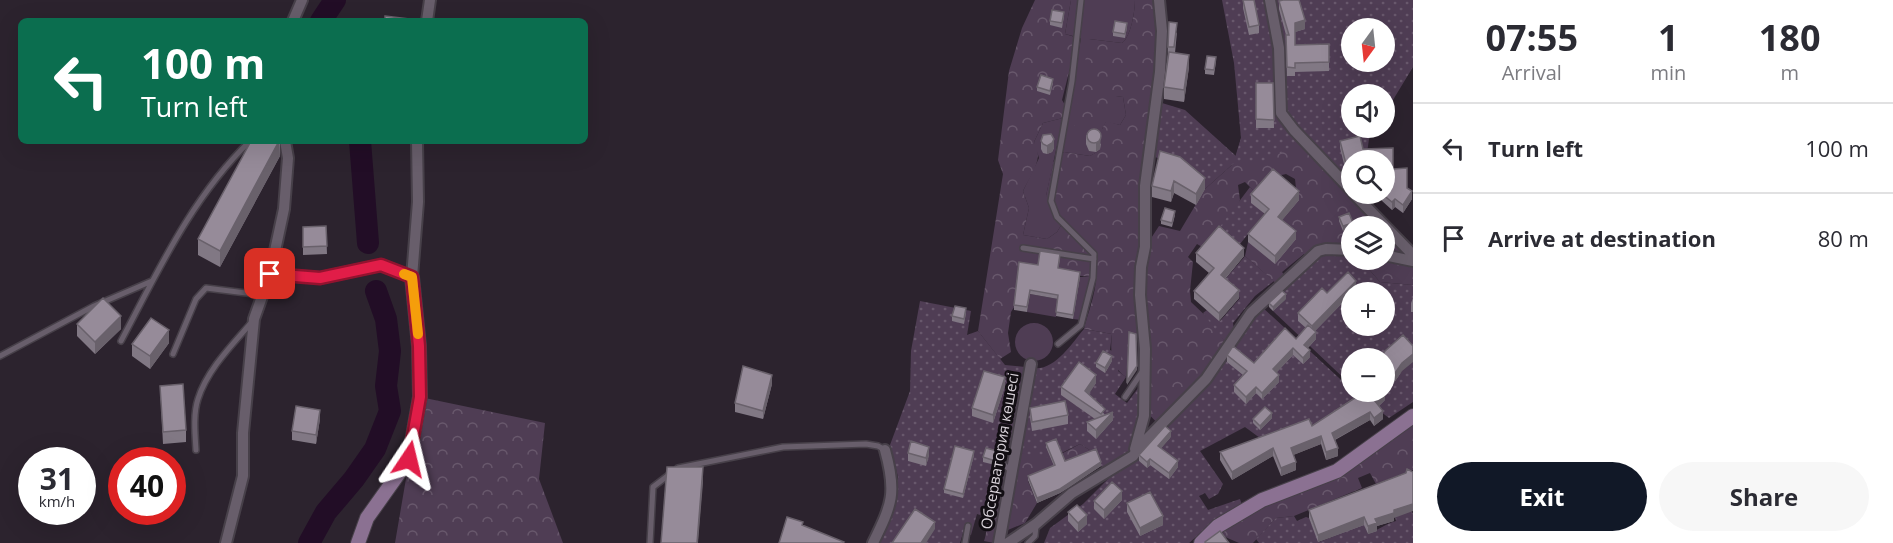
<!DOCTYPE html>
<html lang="en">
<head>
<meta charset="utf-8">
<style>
  :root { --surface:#fff; --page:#f7f7f7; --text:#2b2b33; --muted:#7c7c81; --line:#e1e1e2; --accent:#111827 }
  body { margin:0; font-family:"Open Sans",sans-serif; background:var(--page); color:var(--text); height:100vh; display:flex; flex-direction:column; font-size:22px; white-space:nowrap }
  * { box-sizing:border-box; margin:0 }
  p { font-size:20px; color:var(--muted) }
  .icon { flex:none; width:33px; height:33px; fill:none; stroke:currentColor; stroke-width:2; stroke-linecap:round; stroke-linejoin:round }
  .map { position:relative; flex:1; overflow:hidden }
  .sheet { display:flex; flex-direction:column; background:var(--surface); width:480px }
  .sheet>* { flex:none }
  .top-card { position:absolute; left:18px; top:18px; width:570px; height:126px; border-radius:9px; box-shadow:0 6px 24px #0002; background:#0b6e4f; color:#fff; overflow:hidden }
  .needle { width:39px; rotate:195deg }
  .controls { position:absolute; left:1341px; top:18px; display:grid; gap:12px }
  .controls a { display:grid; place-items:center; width:54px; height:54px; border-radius:50%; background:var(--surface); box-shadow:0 6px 24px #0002; font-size:30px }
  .speed { position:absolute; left:18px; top:447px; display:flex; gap:12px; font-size:30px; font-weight:700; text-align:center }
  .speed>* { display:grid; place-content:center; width:78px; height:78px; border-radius:50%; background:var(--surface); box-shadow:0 6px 24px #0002; line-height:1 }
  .speed small { font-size:15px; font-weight:400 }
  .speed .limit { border:9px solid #d22; background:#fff; color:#111 }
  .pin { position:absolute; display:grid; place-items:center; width:51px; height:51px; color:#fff; margin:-26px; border-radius:12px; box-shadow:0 3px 9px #0006 }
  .me { position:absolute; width:66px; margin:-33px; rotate:10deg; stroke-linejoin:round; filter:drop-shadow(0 0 4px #0008) }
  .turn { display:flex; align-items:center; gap:21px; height:126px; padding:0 24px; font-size:27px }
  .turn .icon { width:78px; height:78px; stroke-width:2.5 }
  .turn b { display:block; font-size:42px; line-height:51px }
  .eta { display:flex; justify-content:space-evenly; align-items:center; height:102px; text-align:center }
  .eta b { font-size:36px; font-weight:700; line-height:42px }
  .button { display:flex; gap:12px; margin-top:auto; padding:12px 24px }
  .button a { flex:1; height:69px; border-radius:36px; background:var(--accent); color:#fff; font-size:24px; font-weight:700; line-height:69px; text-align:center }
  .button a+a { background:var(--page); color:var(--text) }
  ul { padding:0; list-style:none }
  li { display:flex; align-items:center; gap:18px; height:90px; padding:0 24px; border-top:2px solid var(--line) }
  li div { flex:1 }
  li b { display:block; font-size:22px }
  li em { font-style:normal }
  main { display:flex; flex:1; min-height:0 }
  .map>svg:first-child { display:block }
  .grass { fill:#4f3d54 }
  .forest { fill:url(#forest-crowns) }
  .park { fill:url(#park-dots); fill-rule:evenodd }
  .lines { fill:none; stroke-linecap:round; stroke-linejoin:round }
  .river { stroke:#220d26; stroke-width:22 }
  .lane-casing { stroke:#474049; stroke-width:8 }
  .street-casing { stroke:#474049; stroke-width:14 }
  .secondary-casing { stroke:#474049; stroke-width:16 }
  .lane { stroke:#685e6b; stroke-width:5 }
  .street { stroke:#685e6b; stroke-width:10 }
  .secondary { stroke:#8b7192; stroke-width:14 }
  .wall { fill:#817884 }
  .shaded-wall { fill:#69616b }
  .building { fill:#968b99; stroke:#69616b; stroke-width:1.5 }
  .route-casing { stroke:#92132f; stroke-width:15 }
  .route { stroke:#e11d48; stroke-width:10 }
  .slow { stroke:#f59e0b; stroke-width:10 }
  .labels { text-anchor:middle; stroke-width:6; stroke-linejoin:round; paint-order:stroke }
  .street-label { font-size:15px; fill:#d9d3da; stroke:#120e13 }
</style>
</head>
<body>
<main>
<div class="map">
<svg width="1413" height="543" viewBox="0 0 1413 543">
  <defs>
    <pattern id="forest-crowns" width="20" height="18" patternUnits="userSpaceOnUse" patternTransform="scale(1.5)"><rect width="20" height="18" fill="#4f3d54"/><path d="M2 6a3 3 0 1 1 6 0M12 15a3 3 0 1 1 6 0" fill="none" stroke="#68586c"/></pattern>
    <pattern id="park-dots" width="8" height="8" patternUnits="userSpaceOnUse" patternTransform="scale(1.5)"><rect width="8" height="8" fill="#4f3d54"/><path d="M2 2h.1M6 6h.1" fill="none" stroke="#68586c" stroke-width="1.8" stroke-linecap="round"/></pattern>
  </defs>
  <rect width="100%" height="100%" fill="#2c232e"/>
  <!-- grass -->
  <path class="grass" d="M1071,0h64c0,11 -4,37 -13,43l-33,-4 27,57 7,1 3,18 -6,10 -14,-3 -4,7 1,20 -13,7 -26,-4 -3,2 20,-116 -16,-4z
    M1063,118l-17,78 19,23 -8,13 -10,7 -24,-4 6,-27 -6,-17 16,-33 -5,-16 9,-19z
    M1080,277h10l-9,43 -8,-1z
    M1030,294l28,5 -2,18 -29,-5z
    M1015 342a19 19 0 1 1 38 0a19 19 0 1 1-38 0Z"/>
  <!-- forest -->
  <path class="forest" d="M1035,0h36l-6,34 10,3 -2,19 -11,44 3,5 -2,13 -20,5 -9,19c11,16 -4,34 -11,49l6,17 -6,27 24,4 10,-7 8,-13 -16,-4 -3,-19 7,-34 11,-10 26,4 12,-7v-20l4,-8 14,4 6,-10 -3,-18 -7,-1c-8,20 -22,28 -42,30l15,-87 33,4c9,-6 13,-32 13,-43h24l3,31 -17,155 1,60 13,-20 21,5 25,-42 28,-25 8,-26 53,-8 87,96h-29l-1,28 -42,6 -5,-6 -22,18 5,7 -8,7 -34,-30 3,-14 30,-17 10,-35 8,-2 -1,-9 -9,-5 -13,3 -15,18 -13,-13 -7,3 2,15 -2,5 -34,43 -7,-4 -9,13 5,5 -3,29 1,11 21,20 13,20 -23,34 -42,50 -16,-17 -2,-84 -4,13 -8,-1 -4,40c-15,-10 -16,-25 -14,-43l-28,-5c4,-18 19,-51 8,-67l-2,15 -33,-4 3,-17 -22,13 -27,43 -3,21 3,19 -11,7 -22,-28 25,-157 -5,-14 11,-89 13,-43z
    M1385,231l28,30v24l-33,-3 -19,-22h23z
    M420,397l125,26 -6,56 24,64h-168z
    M1413,419v51l-37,14 -6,-11 -12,5 4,10 -68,28 -18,2 -23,25h-14l-23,-10 48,-31 75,-29z
    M1080,444l16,10 -68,27 9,22 -12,20 -22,9 16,-79 42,1z
    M1002,472l3,1 1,16 -12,54 -10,-2c3,-8 2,-16 5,-23 10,-21 14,-22 13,-46z"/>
  <!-- park -->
  <path class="park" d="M1222,0h191v67l-28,46 -1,-19h-32v34h24l-7,11 -3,21h-14l-1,31 -46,-49 -42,19 -30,3 -28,25 -14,-10 -10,-13 -29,-10 10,-53 23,7 51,46 5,-18 -7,-75zM1352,28h32v34h-32z
    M1250,187l8,8 6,19 -24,30 -21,-16z
    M1319,254h32l1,6h9l19,22 33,3v117l-24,16 -21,-16 -1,15 -3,6 -10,-16 -37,19 -16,-4 -37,19 -19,-14 -45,24 23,33 -5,10 -9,5 -4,-6 -6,3 9,14 32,-11 2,6 -29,17 -24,21h-145l6,-15 33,-24 26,-26 27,-20 11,10 -3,-20 19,-2 8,-9 -10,-9 61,-70 13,9 -5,-18 32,-42 89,82 1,3h3l10,8 19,-8v-34h-32l-1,27 -78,-74 13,-12 -9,-8zM1352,292h32v34h-32z
    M1245,256l29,25 -19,15 -22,27 2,13 -7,10 -25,-33 4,-3 13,11 20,-23 -18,-15z
    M920,301l51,10 -4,24 11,-4 27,34 20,2 -12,68 -8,19 -8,1 -10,-3 -3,9 11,4 7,7 1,18 -14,28 -12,-4 -6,21 -8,-2 -3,10h-83l8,-15 13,-37v-14l-8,-32 20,-54 1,-40z
    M1084,329l28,5 -2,16 12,5 -4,16 8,6 -11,17 12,9 12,-16 3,6 -9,55 -30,22 -7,-16 -16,-10 -29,14 -32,-5 14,-85c22,3 38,-24 51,-39z
    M1355,500l13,34c10,-4 17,-10 28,-13l-1,-4 14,-11 4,8v29h-154l-3,-4 20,-21 18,-2 3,5 9,-4 3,1 10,24 33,-13z"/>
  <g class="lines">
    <!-- river -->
    <path class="river" d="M321,21l14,-21
      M360,141l8,102
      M309,543l17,-31 28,-33 21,-30 15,-38 -4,-25 4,-35 -4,-32 -10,-28"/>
    <!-- lane casing -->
    <g class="lane-casing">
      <path id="lane" d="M1023,248l71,11
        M121,341c37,-70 71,-144 129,-200
        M1058,344l23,-19 12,-47 1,-24 -37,-37 -6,-16 21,-120 9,-81
        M173,354l23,-55 10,-11 56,7
        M0,356l94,-50 58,-25
        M1125,397l17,-25
        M196,450c-1,-16 -3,-36 2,-51 9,-29 34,-54 53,-76
        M999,460l12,11
        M678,468l105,-21 83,-3 12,2 7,4
        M650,543l3,-56 17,-13
        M965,543l3,-17
        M1028,543l7,-7 1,-10"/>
    </g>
    <!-- street casing -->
    <g class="street-casing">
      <path id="street" d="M1270,0l9,48 2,65 13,17 58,61
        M293,21l9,-21
        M427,21l3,-21
        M1354,194l59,61
        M1384,255l29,6
        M270,274l50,4 61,-13 31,12 6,-75 -1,-61
        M1135,449l9,-33 1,-67 -5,-54 1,-28 4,-20v-61l15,-114 2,-41 -3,-31
        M226,543l17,-67v-43l11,-114 16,-45 14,-65 4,-51 -3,-17
        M873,543c19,-39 24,-50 12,-93
        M999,543l32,-179
        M1008,543l28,-19 36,-31 61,-37 9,-12 64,-65 45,-66 67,-62 8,-2 26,1"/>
    </g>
    <!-- secondary casing -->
    <g class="secondary-casing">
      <path id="secondary" d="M358,543l9,-25 42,-59 11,-62 -1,-51 -7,-69
        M1201,543l17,-17 44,-26 75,-29 76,-55"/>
    </g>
    <!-- lane -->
    <use href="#lane" class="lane"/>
    <!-- street -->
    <use href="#street" class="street"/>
    <!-- secondary -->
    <use href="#secondary" class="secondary"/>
  </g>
  <!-- wall -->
  <path class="wall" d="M1243,0l16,25v8l-10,2 -6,-27z
    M1279,1l26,28 -10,3v13l34,-1v27l-34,1v4h-8l-1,-33v-8l-7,-26z
    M1064,16l-2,12 -12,-3v-4z
    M1127,27l-2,11 -12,-2v-4z
    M1177,32l-2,21 14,14 -5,35 -20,-3v-12l4,-33v-7z
    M1216,61l-2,14 -9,-1v-5z
    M1053,83l-3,12 -13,-4v-4z
    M1256,83h17l1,45h-18z
    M1086,135l15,9 -1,5 -4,3 -7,-1 -3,-7z
    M280,141v15l-60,111 -22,-12v-16z
    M1041,141l13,7 -2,4 -5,2 -4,-1 -2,-4z
    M1340,141l23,8 30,-1v21l14,19 5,11 -9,14 -8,-6 -3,3 -11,-10v-3l-4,-3h7v-34h-32v11l-6,1 -6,-24z
    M1160,151l45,38 -9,16 -22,-12 -3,9 -19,-5v-11z
    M1251,194l48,6 -17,20 14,19 -21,25 -27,-22v-8l17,-20 -14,-11z
    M1175,215l-3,12 -11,-3v-4z
    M1339,217l14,9 -10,5 -4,-10z
    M326,226l1,28 -24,1v-28z
    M1196,253l48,3 -18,22 13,20 -20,23 -25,-22v-8l15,-18 -13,-11z
    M1060,259l-2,10 22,8 -7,42 -17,-3 2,-17 -28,-5 -3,18 -13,-2v-5l24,-40z
    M1356,289l-41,42 1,8 -8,9 2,9 -7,7 -10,-9 -17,18 3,9 -17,17 -6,-6 -10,11 -12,-12v-7l9,-10 -16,-13v-7l27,8 42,-24 10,-11 -8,-7v-8z
    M1413,298v14h-2v-9z
    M1286,299l-13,12 -4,-4v-4z
    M966,313l-2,11 -12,-3v-5z
    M77,324l44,5 -26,25 -18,-18z
    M169,343l-19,26 -18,-13v-12z
    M1112,361l-7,12 -9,-6v-4z
    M1402,371l-17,25v4l-6,6 4,13 -9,7 -4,-6 -35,20 3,16 -12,4 -5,-16 -28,11 3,15 -15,6 -8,-20 -41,24 -12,-20v-8l92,-26 48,-32 -3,-2h27z
    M1096,383l-8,11 17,21 8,5 -17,19 -9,-8v-9l8,-3 -34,-24v-8z
    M772,384l-9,35 -28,-7v-9z
    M160,386l26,44v12l-23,2z
    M1005,386l-12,37 -21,-7v-8z
    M1030,408l38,7v9l-36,7 -2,-14z
    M1272,418l-12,12 -7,-7v-4z
    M320,419l-4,25 -24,-4v-9z
    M1171,437l-10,11 17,19 -9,12 -19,-14 -3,3 -8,-7v-6z
    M1046,443l19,18 36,5 -41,27 -23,10 -9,-23v-4l26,-10 -8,-19z
    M908,453l21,2 -3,11 -18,-5z
    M974,455l-11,43 -19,-5v-4z
    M997,455l-3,3 1,7 -12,-3v-5z
    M1122,500l-18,19 -10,-10v-8z
    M1127,503l36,22 -23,11 -13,-24z
    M1309,510l85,8v3l-17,5v5l-9,3 -4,-9 -46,17 -9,-24z
    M1068,512l19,12 -9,8 -10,-11z"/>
  <!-- shaded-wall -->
  <path class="shaded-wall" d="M1305,20v9l-10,3v-9z
    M1189,55v12l-5,35v-12z
    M1101,135l-1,14 -4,3v-9z
    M1054,139v9l-2,4 -5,2v-8z
    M279,141l1,15 -60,111v-16z
    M1375,157v3h-14z
    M1352,163v8l-6,1v-8z
    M1205,178v11l-9,16v-11z
    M1174,181v12l-3,9v-11z
    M1299,191v9l-21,25v-8z
    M1412,191v8l-9,14v-8z
    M1395,199v8l-3,3v-8z
    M1353,223v3l-1,1 -9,4v-5z
    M1296,231v8l-21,25v-8z
    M1244,248v8l-23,27v-8z
    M1080,272v5l-7,42v-4z
    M1356,281v8l-44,45v-8z
    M1239,290v8l-20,23v-8z
    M1286,294v5l-13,12v-4z
    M121,316v13l-26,25v-12z
    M169,330v13l-19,26v-13z
    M1316,332v7l-12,13v-7z
    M1293,348v7l-20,21v-7z
    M1310,350v7l-7,7v-6z
    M1413,354v8l-11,9 -17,25v4l-10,9v-8l9,-9v-3l18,-26z
    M1112,356v5l-7,12v-5z
    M1137,366v4l-10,15v-4z
    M772,375v9l-9,35v-8z
    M1096,375v8l-11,17v-9z
    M1279,375v7l-17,17v-6z
    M1005,377v9l-12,37v-8z
    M1256,387v6l-10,11v-7z
    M320,410v9l-4,25v-9z
    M1383,411v8l-9,7v-8z
    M1113,412v8l-17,19v-9z
    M1370,412v8l-38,21v-8z
    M1272,413v5l-12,12v-4z
    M1171,431v6l-13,15v-6z
    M1321,436v8l-30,12v-8z
    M929,447v8l-3,11v-8z
    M1273,448v8l-41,24v-8z
    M1338,448v8l-12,4v-8z
    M974,451v4l-11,43v-4z
    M1150,459v6l-3,3v-6z
    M1178,461v6l-9,12v-6z
    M1101,462v4l-41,27 -23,10v-5z
    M1296,462v8l-15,6v-8z
    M703,467v16l-5,60h-1z
    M1122,491v9l-18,19v-9z
    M1413,504v7l-19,7v3l-17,5v5l-9,3v-8l7,-7 19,-9z
    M1087,515v9l-9,8v-9z
    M1163,516v9l-23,11v-8z
    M1364,517v8l-46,17v-7z
    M935,522v7l-9,14h-5z"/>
  <!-- building -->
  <path class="building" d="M1243,0h11l5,25 -10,2z
    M1283,0h16l6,20 -10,3v22l34,-1v18l-34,1v5l-8,-1 -1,-32h3l-10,-34z
    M1052,10l12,2 -2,11 -12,-2z
    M385,16l24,3v2h-24z
    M1115,21l12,2 -2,11 -12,-2z
    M1169,22l8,1 -3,24h-6z
    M1169,52l20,3 -5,35 -20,-3z
    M1207,56l9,1 -2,13 -9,-1z
    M1041,75l12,4 -3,12 -13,-4z
    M1256,83h17l1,37 -18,-1z
    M1087 136a7 7 0 1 1 14 0a7 7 0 1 1-14 0Z
    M1051,134l3,5 -2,4 -5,3 -4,-2 -2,-3 2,-6z
    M1360,136l3,13 30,-1v21l14,-1v20l5,3 -9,14 -8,-6 -3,3 -10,-8h2v-26l5,-5h-5v-3h-9v-3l-14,3h-9v3l-6,1 -6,-23z
    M251,141h28l-59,110 -22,-12z
    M1160,151l20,6 25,21 -9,16 -22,-13 -3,10 -19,-5z
    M1273,169l26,22 -21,26 18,14 -21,25 -27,-22 21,-25 -18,-15z
    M1165,208l10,3 -3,12 -11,-3z
    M1349,213l4,10 -10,3 -4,-9z
    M326,226l1,20 -24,1v-20z
    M1219,226l25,22 -23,27 18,15 -20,23 -25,-22 20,-23 -18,-15z
    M1040,251l20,3 -2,14 22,4 -7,43 -17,-3 2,-17 -28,-5 -3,17 -13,-2 5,-43 19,3z
    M1348,272l8,9 -44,45 -14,-13 24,-25 5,5z
    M1282,291l4,3 -13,13 -4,-4z
    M103,298l18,18 -26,26 -18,-18z
    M955,306l11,2 -2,11 -12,-3z
    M151,318l18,12 -19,26 -18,-12z
    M1308,325l8,7 -12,13 6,5 -7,8 -10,-10 -20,21 6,6 -17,18 -6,-6 -10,10 -12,-12 13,-14 -20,-16 6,-9 21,17 31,-35 11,11z
    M1129,332l7,2 1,32 -10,15z
    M1403,335l10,11v8l-11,9 -18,26v-31h-4l5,-7z
    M1103,351l9,5 -7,12 -9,-5z
    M1079,362l17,13 -11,16 20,18 -4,5 -40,-27z
    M743,366l29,9 -9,36 -28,-8z
    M984,371l21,6 -12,38 -21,-7z
    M183,384l3,46 -23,2 -3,-46z
    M1384,391l1,1 -10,9 8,10 -9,7 -4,-6 -38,21 6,15 -12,4 -5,-16 -30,12 5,14 -15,6 -8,-20 -41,24 -12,-20 89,-33 3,7 52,-34z
    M1065,401l3,14 -36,7 -2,-14z
    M296,406l24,4 -4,25 -24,-4z
    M1265,407l7,6 -12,13 -7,-7z
    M1113,412l-17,18 -9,-8z
    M1165,426l6,5 -13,15 20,15 -9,12 -19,-14 -3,3 -8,-7z
    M1056,439l9,22 31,-12 5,13 -41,27 -23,9 -9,-22 27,-11 -9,-22z
    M911,441l18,6 -3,11 -18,-5z
    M955,446l19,5 -11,43 -19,-5z
    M986,448l11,3 -3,3 1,7 -12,-4z
    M667,467h36l-6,76h-36z
    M1407,469l6,3v32l-19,6v3l-19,6 2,4 -9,3 -4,-9 -46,18 -9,-25 97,-37z
    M1112,482l10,9 -18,19 -10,-9z
    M1150,492l13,24 -23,12 -13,-25z
    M1077,505l10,10 -9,8 -10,-11z
    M915,509l20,13 -14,21h-29z
    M787,517l16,5 -1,3 42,17 -1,1h-64z
    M1220,531l9,12h-24v-1z"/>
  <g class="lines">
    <!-- route casing -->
    <g class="route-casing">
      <path id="route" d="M270,274l50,4 61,-13 31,12 7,69 1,51 -11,62"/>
    </g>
    <!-- route -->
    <use href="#route" class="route"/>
    <!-- slow -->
    <path class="slow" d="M404,274l8,3 6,57"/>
  </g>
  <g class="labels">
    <!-- street labels -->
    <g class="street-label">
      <text transform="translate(1000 451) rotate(-80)" y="5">Обсерватория көшесі</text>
    </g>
  </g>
</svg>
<div class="controls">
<a><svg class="needle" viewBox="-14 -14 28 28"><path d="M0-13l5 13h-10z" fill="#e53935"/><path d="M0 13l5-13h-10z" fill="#7c7c81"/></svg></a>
<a><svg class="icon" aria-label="sound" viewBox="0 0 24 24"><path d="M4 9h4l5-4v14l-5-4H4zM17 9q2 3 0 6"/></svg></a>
<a><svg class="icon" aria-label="search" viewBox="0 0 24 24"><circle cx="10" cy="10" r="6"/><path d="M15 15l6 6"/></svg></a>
<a><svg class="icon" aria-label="layers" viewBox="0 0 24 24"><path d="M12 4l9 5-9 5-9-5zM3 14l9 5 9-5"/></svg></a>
<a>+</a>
<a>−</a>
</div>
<div class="speed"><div>31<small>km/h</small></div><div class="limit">40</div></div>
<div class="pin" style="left:270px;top:274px;background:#d93025"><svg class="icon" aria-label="arrive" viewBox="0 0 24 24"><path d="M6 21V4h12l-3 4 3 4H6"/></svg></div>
<svg class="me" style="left:409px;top:459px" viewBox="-20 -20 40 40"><path d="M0-17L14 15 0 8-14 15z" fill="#e11d48" stroke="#fff" stroke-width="4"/></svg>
<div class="top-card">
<div class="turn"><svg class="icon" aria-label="left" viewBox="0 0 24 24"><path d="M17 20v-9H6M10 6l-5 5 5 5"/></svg><div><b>100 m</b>Turn left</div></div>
</div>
</div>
<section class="sheet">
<div class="eta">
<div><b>07:55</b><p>Arrival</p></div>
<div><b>1</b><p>min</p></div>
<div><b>180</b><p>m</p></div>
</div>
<ul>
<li><svg class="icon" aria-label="left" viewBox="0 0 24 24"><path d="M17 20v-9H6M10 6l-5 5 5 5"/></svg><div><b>Turn left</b></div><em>100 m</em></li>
<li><svg class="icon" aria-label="arrive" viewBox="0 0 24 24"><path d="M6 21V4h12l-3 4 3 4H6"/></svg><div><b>Arrive at destination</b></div><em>80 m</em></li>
</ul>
<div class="button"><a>Exit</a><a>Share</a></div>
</section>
</main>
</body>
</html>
